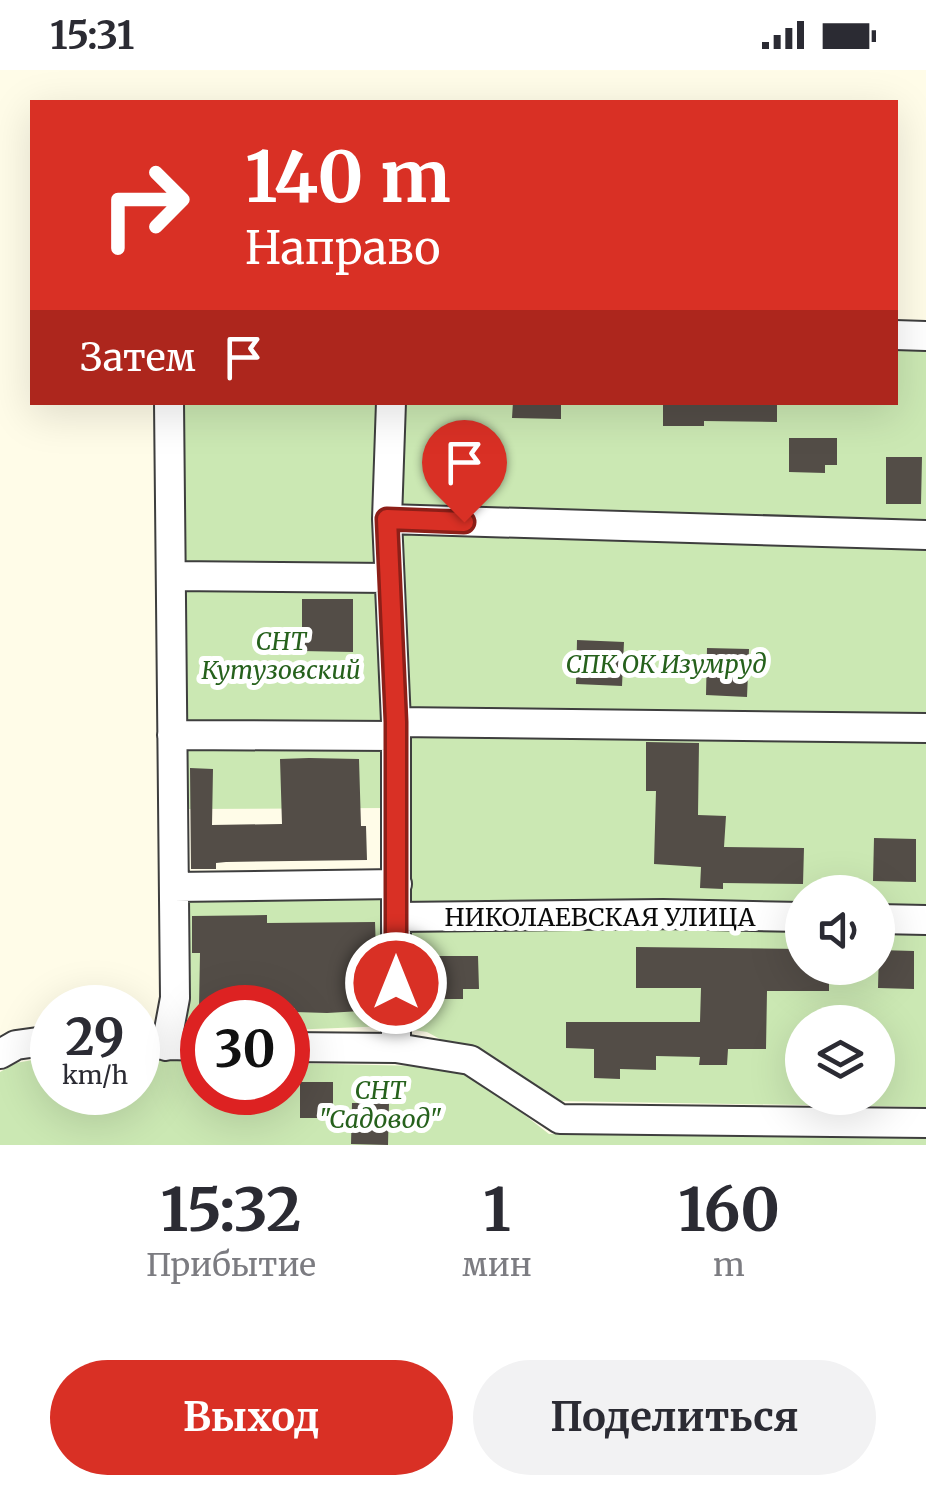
<!DOCTYPE html>
<html lang="ru">
<head>
<meta charset="utf-8">
<style>
  :root { --surface:#fff; --page:#f2f2f3; --text:#2b2b33; --muted:#7c7c81; --accent:#d93025 }
  body { margin:0; font-family:Merriweather,serif; background:var(--page); color:var(--text); height:100vh; display:flex; flex-direction:column; font-size:38px; white-space:nowrap }
  * { box-sizing:border-box; margin:0 }
  p { font-size:32px; color:var(--muted) }
  .icon { flex:none; width:55px; height:55px; fill:none; stroke:currentColor; stroke-width:2; stroke-linecap:round; stroke-linejoin:round }
  .map { position:relative; height:1075px; overflow:hidden }
  .sheet { display:flex; flex-direction:column; background:var(--surface); flex:1 }
  .sheet>* { flex:none }
  .hud { position:absolute; left:30px; top:30px; width:868px; height:305px; border-radius:0px; box-shadow:0 10px 40px #0002; background:#d93025; color:#fff; overflow:hidden }
  .controls { position:absolute; left:785px; top:805px; display:grid; gap:20px }
  .controls a { display:grid; place-items:center; width:110px; height:110px; border-radius:50%; background:var(--surface); box-shadow:0 10px 40px #0002; font-size:50px }
  .speed { position:absolute; left:30px; top:915px; display:flex; gap:20px; font-size:50px; font-weight:700; text-align:center }
  .speed>* { display:grid; place-content:center; width:130px; height:130px; border-radius:50%; background:var(--surface); box-shadow:0 10px 40px #0002; line-height:1 }
  .speed small { font-size:25px; font-weight:400 }
  .speed .limit { border:15px solid #d22; background:#fff; color:#111 }
  .pin { position:absolute; display:grid; place-items:center; width:85px; height:85px; color:#fff; margin:-102px -42px; border-radius:50% 50% 50% 0; rotate:-45deg; box-shadow:0 0 10px #0007 }
  .pin .icon { rotate:45deg }
  .me { position:absolute; width:110px; margin:-55px; rotate:0deg; stroke-linejoin:round; filter:drop-shadow(0 0 8px #0008) }
  .turn { display:flex; align-items:center; gap:35px; height:210px; padding:0 50px; font-size:45px }
  .turn .icon { width:130px; height:130px; stroke-width:2.5 }
  .turn b { display:block; font-size:70px; line-height:85px }
  .then { display:flex; align-items:center; height:95px; padding:0 50px; background:#0003; gap:20px; font-size:38px }
  .eta { display:flex; justify-content:space-evenly; align-items:center; height:170px; text-align:center }
  .eta b { font-size:60px; font-weight:700; line-height:70px }
  .primary-button { display:flex; gap:20px; margin-top:auto; padding:20px 50px }
  .primary-button a { flex:1; height:115px; border-radius:60px; background:var(--accent); color:#fff; font-size:40px; font-weight:700; line-height:115px; text-align:center }
  .primary-button a+a { background:var(--page); color:var(--text) }
  .status { display:flex; justify-content:space-between; align-items:center; height:70px; padding:0 50px; background:var(--surface); direction:ltr }
  .status svg { height:28px; fill:currentColor }
  .map>svg:first-child { display:block }
  .green { fill:#cbe8b3; fill-rule:evenodd }
  .building { fill:#534d47 }
  .lines { fill:none; stroke-linecap:round; stroke-linejoin:round }
  .minor-casing { stroke:#3e3e3e; stroke-width:32 }
  .minor { stroke:#fff; stroke-width:28 }
  .route-casing { stroke:#8d1f18; stroke-width:25 }
  .route { stroke:#d93025; stroke-width:18 }
  .labels { text-anchor:middle; stroke-width:10; stroke-linejoin:round; paint-order:stroke }
  .park-label { font-size:25px; font-style:italic; fill:#26611c; stroke:#fff }
  .street-label { font-size:25px; fill:#0b0b0b; stroke:#fff }
</style>
</head>
<body>
<div class="status"><b>15:31</b><svg viewBox="0 0 49 12"><path d="M0 12V9h3v3zM5 12V6h3v6zM10 12V3h3v9zM15 12V0h3v12zM26 1h20v11H26zM47 4h2v5h-2z"/></svg></div>
<div class="map">
<svg width="926" height="1075" viewBox="0 0 926 1075">
  <rect width="100%" height="100%" fill="#fffce8"/>
  <!-- green -->
  <path class="green" d="M895,278h31v759l-371,-6 -128,-69 -39,-6 -100,4v-22h-86v25h-20l-2,-137 227,-3 -4,-393 -22,1 3,307 -202,1 -4,-406 717,-1zM802,822h76v76h-76zM802,952h76v76h-76z
    M49,987l3,1v34h86v-33l64,2v31h86v-29l175,4 86,67 377,3v8h-926v-73l16,-9z"/>
  <!-- building -->
  <path class="building" d="M513,332h48v17l-49,-1z
    M688,332h89v20l-73,-1v5h-41v-21z
    M789,368h48v27h-12v8l-36,-1z
    M886,387h36l-1,47h-35z
    M302,529h51v53l-51,-1z
    M577,570l47,2 -2,44 -46,-2z
    M707,578l42,1 -2,48 -41,-2z
    M646,672l53,1 -1,72 28,1 -2,31 80,1 -1,36 -80,-1v6l-23,-1 1,-21 -47,-3 2,-73h-10z
    M309,688l50,1 2,67h5l1,34 -141,2 -10,1v6h-25l-1,-101 23,1 -1,56 70,-1 -2,-65z
    M874,768l42,1v43l-43,-1z
    M267,845v8l108,-1 3,88 -51,3 -32,-1v-4h-96l1,-55h-8v-37z
    M636,877l166,2v19h27v23h-62l-1,58h-38l-1,16h-28l1,-8 -44,-1v14l-36,-1v10l-26,-1v-29l-28,-1v-26h134l1,-34h-65z
    M879,880l35,1v38l-36,-1z
    M432,886h46l1,33h-16v10h-31z
    M300,1012h33v36h-33z
    M352,1033h37l-1,42 -37,-1z"/>
  <g class="lines">
    <!-- minor casing -->
    <g class="minor-casing">
      <path id="minor" d="M895,265l31,1
        M387,449l539,16
        M171,506l218,2
        M396,652l530,6
        M172,665l224,1
        M174,817l223,-3
        M397,847l266,-3 139,3
        M878,849l48,1
        M138,974l64,2
        M166,976l9,-48 -6,-596
        M288,977l108,1v-326l-9,-203 4,-117
        M396,978l74,12 90,59 366,4
        M0,984l16,-9 36,-5"/>
    </g>
    <!-- minor -->
    <use href="#minor" class="minor"/>
  </g>
  <g class="lines">
    <!-- route casing -->
    <g class="route-casing">
      <path id="route" d="M396,913v-261l-9,-203 77,3"/>
    </g>
    <!-- route -->
    <use href="#route" class="route"/>
  </g>
  <g class="labels">
    <!-- park labels -->
    <g class="park-label">
      <text x="281" y="580">СНТ<tspan x="281" dy="29">Кутузовский</tspan></text>
      <text x="666" y="603">СПК ОК Изумруд</text>
      <text x="380" y="1029">СНТ<tspan x="380" dy="29">"Садовод"</tspan></text>
    </g>
    <!-- street labels -->
    <g class="street-label">
      <text x="600" y="856">НИКОЛАЕВСКАЯ УЛИЦА</text>
    </g>
  </g>
</svg>
<div class="controls">
<a><svg class="icon" aria-label="sound" viewBox="0 0 24 24"><path d="M4 9h4l5-4v14l-5-4H4zM17 9q2 3 0 6"/></svg></a>
<a><svg class="icon" aria-label="layers" viewBox="0 0 24 24"><path d="M12 4l9 5-9 5-9-5zM3 14l9 5 9-5"/></svg></a>
</div>
<div class="speed"><div>29<small>km/h</small></div><div class="limit">30</div></div>
<div class="pin" style="left:464px;top:452px;background:#d93025"><svg class="icon" aria-label="arrive" viewBox="0 0 24 24"><path d="M6 21V4h12l-3 4 3 4H6"/></svg></div>
<svg class="me" style="left:396px;top:913px" viewBox="-20 -20 40 40"><circle r="17" fill="#d93025" stroke="#fff" stroke-width="3"/><path d="M0-11L8 9 0 5-8 9z" fill="#fff"/></svg>
<div class="hud">
<div class="turn"><svg class="icon" aria-label="right" viewBox="0 0 24 24"><path d="M7 20v-9h11M14 6l5 5-5 5"/></svg><div><b>140 m</b>Направо</div></div>
<div class="then">Затем<svg class="icon" aria-label="arrive" viewBox="0 0 24 24"><path d="M6 21V4h12l-3 4 3 4H6"/></svg></div>
</div>
</div>
<section class="sheet">
<div class="eta">
<div><b>15:32</b><p>Прибытие</p></div>
<div><b>1</b><p>мин</p></div>
<div><b>160</b><p>m</p></div>
</div>
<div class="primary-button"><a>Выход</a><a>Поделиться</a></div>
</section>
</body>
</html>
